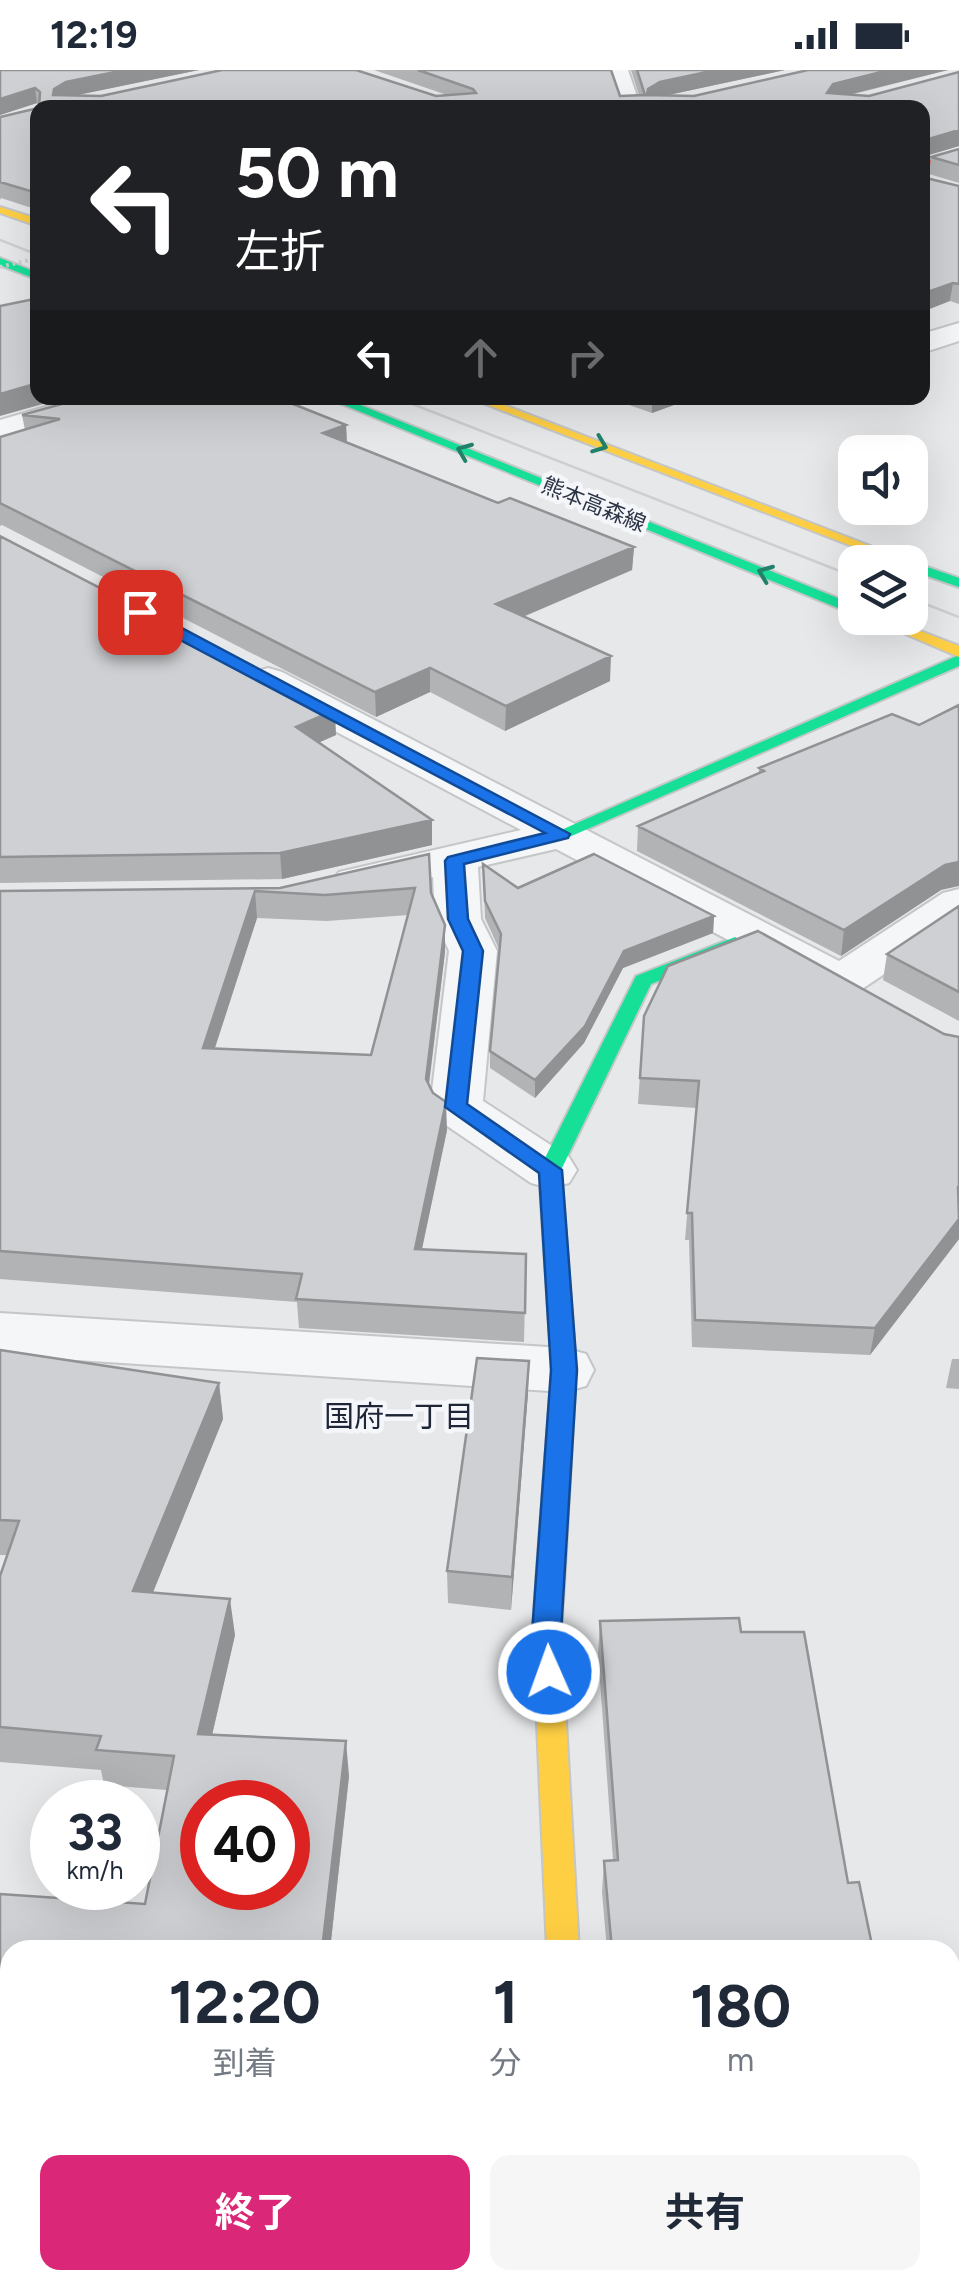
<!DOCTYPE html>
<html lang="ja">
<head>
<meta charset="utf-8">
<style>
  :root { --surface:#fff; --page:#f6f6f7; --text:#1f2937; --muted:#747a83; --accent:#db2777 }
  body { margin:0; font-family:Figtree,"Noto Sans JP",sans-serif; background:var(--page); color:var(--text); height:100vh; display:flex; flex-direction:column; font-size:38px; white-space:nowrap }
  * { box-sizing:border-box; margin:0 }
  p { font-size:32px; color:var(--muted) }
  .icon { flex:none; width:55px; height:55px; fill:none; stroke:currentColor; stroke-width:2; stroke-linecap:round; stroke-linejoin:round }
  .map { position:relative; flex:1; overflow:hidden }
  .sheet { position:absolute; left:0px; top:1870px; width:960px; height:350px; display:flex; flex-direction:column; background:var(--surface); border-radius:30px 30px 0 0; box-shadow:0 10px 40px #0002 }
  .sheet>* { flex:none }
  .top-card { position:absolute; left:30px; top:30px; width:900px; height:305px; border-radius:20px; box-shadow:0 10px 40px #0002; background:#202124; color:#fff; overflow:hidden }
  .tools { position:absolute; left:838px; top:365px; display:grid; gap:20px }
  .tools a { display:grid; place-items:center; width:90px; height:90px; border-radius:20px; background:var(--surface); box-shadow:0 10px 40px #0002; font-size:50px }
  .speed { position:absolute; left:30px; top:1710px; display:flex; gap:20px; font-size:50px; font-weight:700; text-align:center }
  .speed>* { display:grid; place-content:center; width:130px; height:130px; border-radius:50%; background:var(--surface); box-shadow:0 10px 40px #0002; line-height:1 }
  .speed small { font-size:25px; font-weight:400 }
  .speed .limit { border:15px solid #d22; background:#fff; color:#111 }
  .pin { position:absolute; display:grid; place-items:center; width:85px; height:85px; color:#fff; margin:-42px; border-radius:20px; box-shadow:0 5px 15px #0006 }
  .me { position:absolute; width:110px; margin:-55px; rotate:358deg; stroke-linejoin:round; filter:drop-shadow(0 0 8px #0008) }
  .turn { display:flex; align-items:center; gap:35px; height:210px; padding:0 40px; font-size:45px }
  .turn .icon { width:130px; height:130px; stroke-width:2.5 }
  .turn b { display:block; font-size:70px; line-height:85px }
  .lanes { display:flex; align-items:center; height:95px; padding:0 40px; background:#0003; justify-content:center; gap:50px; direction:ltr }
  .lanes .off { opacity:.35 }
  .eta { display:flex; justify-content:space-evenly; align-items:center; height:170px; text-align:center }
  .eta b { font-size:60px; font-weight:700; line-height:70px }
  .cta { display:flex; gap:20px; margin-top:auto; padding:20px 40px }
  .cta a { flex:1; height:115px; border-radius:20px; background:var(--accent); color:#fff; font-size:40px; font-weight:700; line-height:115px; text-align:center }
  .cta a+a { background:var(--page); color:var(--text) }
  .status { display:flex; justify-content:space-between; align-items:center; height:70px; padding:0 50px; background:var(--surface); direction:ltr }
  .status svg { height:28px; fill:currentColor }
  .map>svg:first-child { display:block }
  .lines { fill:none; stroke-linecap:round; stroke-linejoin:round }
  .street-casing { stroke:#c4c6c8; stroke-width:4 }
  .fast-casing { stroke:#c4c6c8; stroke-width:4 }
  .slow-casing { stroke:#c4c6c8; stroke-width:4 }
  .jam-casing { stroke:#c4c6c8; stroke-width:4 }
  .street { fill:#f5f6f7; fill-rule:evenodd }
  .fast { fill:#16e098; fill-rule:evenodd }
  .slow { fill:#ffcf43; fill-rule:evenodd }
  .jam { fill:#f24e42; fill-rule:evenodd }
  .tram { stroke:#cecfd2; stroke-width:2.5 }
  .rail { stroke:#cecfd2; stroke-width:4; stroke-dasharray:2.5 4; stroke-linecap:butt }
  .wall { fill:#b1b3b5; fill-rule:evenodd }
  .shaded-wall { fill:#909294 }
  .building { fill:#ced0d3; stroke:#909294; stroke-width:2.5; fill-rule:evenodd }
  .oneway { stroke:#22816a }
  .route { fill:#1a73e8; stroke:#114b97; stroke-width:2.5 }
  .labels { text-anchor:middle; stroke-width:9; stroke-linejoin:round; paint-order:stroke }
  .far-street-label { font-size:22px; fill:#2b3445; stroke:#f4f6f9 }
  .neighbourhood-label { font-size:30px; fill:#1d2536; stroke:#f4f6f9 }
</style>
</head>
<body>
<div class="status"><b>12:19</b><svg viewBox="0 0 49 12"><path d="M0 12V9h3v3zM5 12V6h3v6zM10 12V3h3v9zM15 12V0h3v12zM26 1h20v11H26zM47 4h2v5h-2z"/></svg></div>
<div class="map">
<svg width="959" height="2220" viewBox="0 0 959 2220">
  <rect width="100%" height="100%" fill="#e6e8ea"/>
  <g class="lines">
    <!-- street casing -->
    <g class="street-casing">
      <path id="street" d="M608,0h20l13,38h-22z
        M959,253v18l-37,12v-19z
        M76,328h46l-4,7 -118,35v-20z
        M268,598l14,4 557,289 104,-68 16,-4v35l-100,67 -17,5 -17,-5 -5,-7 -16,-4 -248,-131 -78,18 3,52 16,32 -14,150 86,56 8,13 -8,13 -19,5 -19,-5 -94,-64 -7,-12 19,-156 -14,-32 -2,-42 -78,19 -16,-4 -7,-10 7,-10 182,-42 -267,-142 -6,-8 6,-8z
        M0,1243l564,35 22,6 8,16 -8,16 -22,6 -564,-37z
        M557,2210h88l2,10h-90z"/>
    </g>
    <!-- fast casing -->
    <g class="fast-casing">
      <path id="fast" d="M0,188l38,15v7l-38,-15z
        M327,328h16l512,207v10z
        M910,491l49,17v9l-49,-17v-8h-6z
        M959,585v11l-392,172 -6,1 -9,-5z
        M735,867l10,6 -3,4 -91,37 -90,186 15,200 -11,198 -4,8 -10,3 -10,-3 -4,-8 15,-198 -13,-200 97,-194z"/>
    </g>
    <!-- slow casing -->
    <g class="slow-casing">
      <path id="slow" d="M0,137l38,12v7l-38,-13z
        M470,328h16l426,164 -2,3 -17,-3z
        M868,548h19l72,28v11z
        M551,1487l10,3 4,8 -4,65 18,317h-32l-14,-317 4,-65 4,-8z"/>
    </g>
    <!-- jam casing -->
    <g class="jam-casing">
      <path id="jam" d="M959,82v6l-37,10v-6z"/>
    </g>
    <!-- street -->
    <use href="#street" class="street"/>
    <!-- fast -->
    <use href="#fast" class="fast"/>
    <!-- slow -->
    <use href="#slow" class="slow"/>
    <!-- jam -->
    <use href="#jam" class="jam"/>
    <!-- tram -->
    <path class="tram" d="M0,170l38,15
      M397,328l458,179
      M910,528l49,19"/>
    <!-- rail -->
    <path class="rail" d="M0,197l38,-9"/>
  </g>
  <!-- wall -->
  <path class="wall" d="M0,0h199l-122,25 24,1 121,-26h134l80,26 11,-1 -73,-25h237l9,26 19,-1 -8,-25h154l-117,25 26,1 114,-26h140l-98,25 19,1 90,-24v74l-37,11v-49h-883l-2,-5 -37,12z
    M38,38v102l-37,-12 -1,2v-83z
    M959,79v34l-30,-9 2,-17z
    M959,116v118l-9,-3z
    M609,328h84l-41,15z
    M22,345l324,10 1,17 151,61 136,44 -2,23 -109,47 87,64 -105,50 -75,-39 -54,25 -374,-192 -2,1v-89l25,-7z
    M0,466l336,199 -17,7 113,103 -150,34 -282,4z
    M759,698l182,122 -100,66 -204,-105 1,-25 121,-53z
    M429,784l2,39 14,59 -16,133 18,45 -25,119 104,5 -2,88 -225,-14 -2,-26 -297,-23v-388l280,-3zM408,845l-37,140 -156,-7 42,-130 70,3z
    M483,794l35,24 196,28 -1,17 -90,35 -39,75 -49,55 -45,-30v-17l9,-102 -14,-31z
    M959,836v115l-76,-41 4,-26z
    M644,946l300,18 15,3v202l-89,116 -178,-8 -3,-107h-4l11,-132 -58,-4z
    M0,1280l219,33 4,36 -70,173 82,43 -23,100 137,41 -19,174h-320v135l-10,-1v-190l145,10 22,-114 -63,-5 -3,-15 -101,-8v-186l7,-21h-7z
    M952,1289h7v30l-13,-1z
    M528,1323l-17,217 -63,-7 -1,-32z
    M600,1551l141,11 107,251 25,67h-266l-5,-58 2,-31 9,-1 -15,-207z"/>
  <!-- shaded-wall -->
  <path class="shaded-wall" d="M125,0h74l-131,27 -15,-2 1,-6 12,-7z
    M716,0h69l-126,27 -12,8 1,-16 12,-7z
    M889,0h59l-117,29 -4,-6 6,-9z
    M35,18l2,15 -37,12v-16z
    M959,60v16l-37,11v-16z
    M953,213l-3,18 -28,11v-18z
    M38,313v15h26l-64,18v-22z
    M652,328h41l-41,15z
    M346,355l1,21 -24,-13z
    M634,477l-2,23 -136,58v-24z
    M611,586l-1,25 -105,50 1,-25z
    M430,598v24l-54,25 -1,-25z
    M335,640l1,25 -38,17 -2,-25z
    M432,750v25l-150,34 -2,-26z
    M959,792v24l-18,4 -100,66 3,-26 101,-65z
    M255,821l2,27 -51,157 -3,-27z
    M714,846l-1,17 -90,35 -39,75 -49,55v-18l89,-129z
    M445,855v27l-19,155v-28z
    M446,1032l1,28 -31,147 -1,-28z
    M959,1149v20l-89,116 5,-27z
    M529,1291l-1,32 -17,217 1,-33z
    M219,1313l4,36 -84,208 -6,-36z
    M230,1529l5,36 -31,135 -6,-36z
    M346,1671l3,35 -19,174h-8z"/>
  <!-- building -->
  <path class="building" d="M0,0h125l-59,12 -12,7 -1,6 48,1 121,-26h134l80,26 40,-3 -3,-4 -55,-19h193l9,26 25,-1 -8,-25h79l-56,12 -12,7 -1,6 47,1 114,-26h81l-56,14 -6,9 42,3 90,-24v58l-37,11v-33h-883l1,-16 -5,-4 -35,11z
    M38,38v87l-1,-2 -37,-11v-65z
    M959,79v16l-28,-8z
    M922,107l37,9v98l-6,-1 -31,11z
    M34,229l4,2v82l-38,11v-88z
    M83,328h195l68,27 -23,8 175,70 12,-5 124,49 -138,57 115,52 -105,50 -76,-38 -55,24 -375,-189v-66l60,-18 -38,-4z
    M0,466l335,174 -39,17 136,93 -152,33 -280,4z
    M959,635v157l-14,3 -101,65 -206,-104 126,-55 -5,-3 133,-54 27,11z
    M429,784l2,39 14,32 -19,154 7,14 13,9 -31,147 111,5 -1,59 -229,-14 6,-25 -302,-23v-360l280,-3zM415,818l-44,167 -168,-7 52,-157 70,4z
    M594,784l120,62 -90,35 -39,75 -50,54 -45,-29 11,-117 -16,-33 -2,-37 35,24z
    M959,836v86l-72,-38z
    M758,861l186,103 15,3v149l-1,1 1,32 -84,109 -180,-8 -3,-107h-5l12,-132 -59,-3 4,-62 24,-50z
    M0,1280l219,33 -86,208 97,8 -32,135 148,7 -24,209h-312v102h-10v-158l145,10 29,-148 -78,-6 5,-14 -101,-9v-151l19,-55 -19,-1zM202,1732h86v86h-86z
    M477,1288l52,3 -17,216 -65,-6z
    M739,1548l2,14h63l44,251 11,-1 14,68h-261l-8,-89 14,-1 -18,-239z"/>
  <!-- one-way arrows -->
  <defs><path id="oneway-chevron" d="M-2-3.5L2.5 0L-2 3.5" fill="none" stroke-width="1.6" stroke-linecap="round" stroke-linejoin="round" transform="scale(2.5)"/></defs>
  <g class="oneway">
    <use href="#oneway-chevron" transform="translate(600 375) rotate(21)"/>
    <use href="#oneway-chevron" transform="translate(464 381) rotate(-158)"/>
    <use href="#oneway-chevron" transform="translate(765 503) rotate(-158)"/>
  </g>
  <!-- route -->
  <path class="route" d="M135,539h11l424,225 -2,4 -104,26 4,55 15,32 -16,153 95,66 15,200 -16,263 2,39 -4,9 -10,3 -11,-3 -4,-9 -2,-39 19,-263 -12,-197 -94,-66 18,-156 -15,-32 -3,-58 3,-4 97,-24 -410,-217z"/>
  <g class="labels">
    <!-- far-street labels -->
    <g class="far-street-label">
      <text transform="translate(594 434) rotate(22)" y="8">熊本高森線</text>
    </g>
    <!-- neighbourhood labels -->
    <g class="neighbourhood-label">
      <text x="399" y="1357">国府一丁目</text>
    </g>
  </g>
</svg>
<div class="tools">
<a><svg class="icon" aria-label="sound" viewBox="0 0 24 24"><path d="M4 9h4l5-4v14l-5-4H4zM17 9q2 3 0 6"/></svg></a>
<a><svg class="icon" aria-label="layers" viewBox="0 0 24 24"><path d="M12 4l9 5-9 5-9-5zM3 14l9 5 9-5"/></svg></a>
</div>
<div class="speed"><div>33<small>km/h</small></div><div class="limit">40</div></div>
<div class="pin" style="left:140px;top:542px;background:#d93025"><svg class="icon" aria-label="arrive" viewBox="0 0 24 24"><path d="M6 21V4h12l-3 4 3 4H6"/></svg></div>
<svg class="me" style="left:549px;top:1602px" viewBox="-20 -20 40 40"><circle r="17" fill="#1a73e8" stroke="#fff" stroke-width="3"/><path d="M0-11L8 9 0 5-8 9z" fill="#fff"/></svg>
<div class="top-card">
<div class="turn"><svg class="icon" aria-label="left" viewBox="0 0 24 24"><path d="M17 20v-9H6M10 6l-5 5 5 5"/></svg><div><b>50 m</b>左折</div></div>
<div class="lanes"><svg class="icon" aria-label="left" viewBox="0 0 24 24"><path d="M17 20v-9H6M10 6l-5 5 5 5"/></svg><svg class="icon off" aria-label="ahead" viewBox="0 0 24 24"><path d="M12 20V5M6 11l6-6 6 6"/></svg><svg class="icon off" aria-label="right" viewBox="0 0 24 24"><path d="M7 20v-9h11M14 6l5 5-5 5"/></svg></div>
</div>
<section class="sheet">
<div class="eta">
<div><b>12:20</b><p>到着</p></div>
<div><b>1</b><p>分</p></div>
<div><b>180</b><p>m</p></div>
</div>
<div class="cta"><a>終了</a><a>共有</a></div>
</section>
</div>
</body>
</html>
